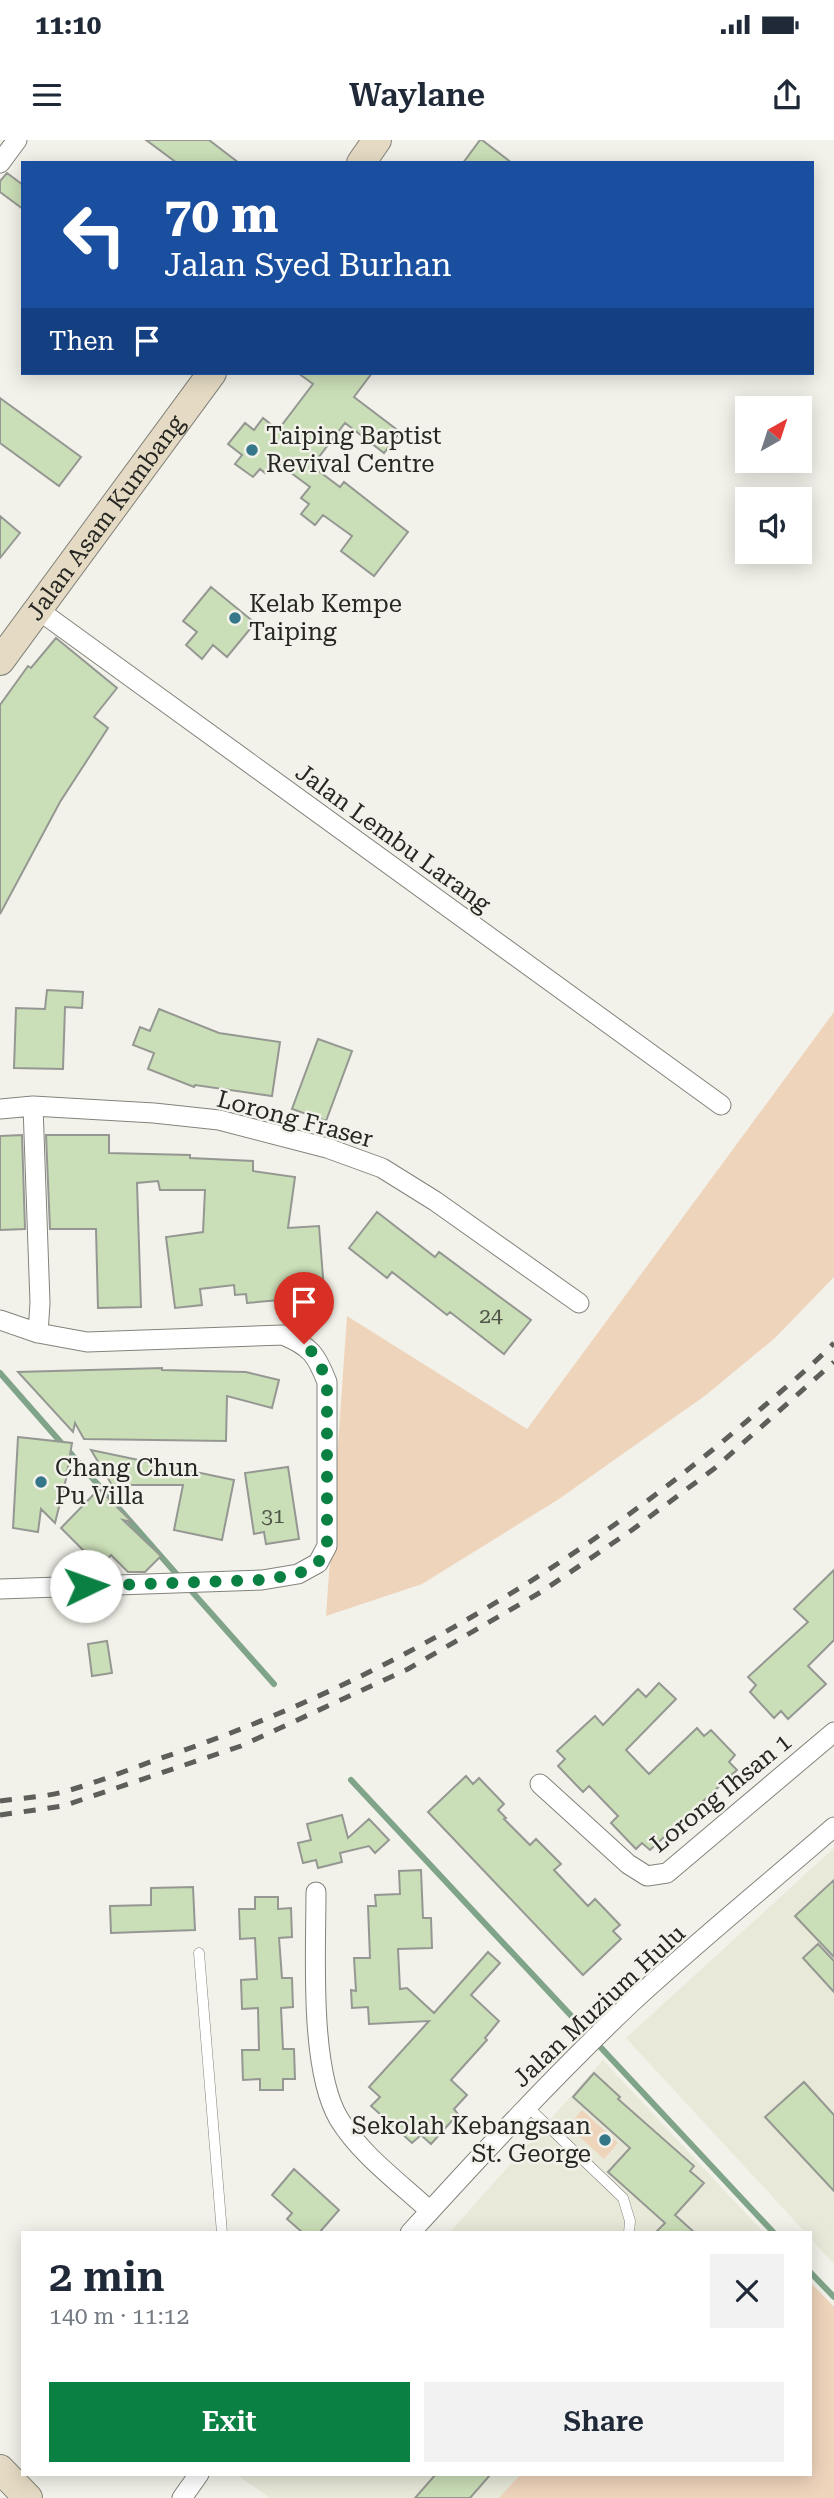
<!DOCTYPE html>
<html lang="en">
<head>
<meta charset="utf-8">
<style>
  :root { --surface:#fff; --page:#f2f2f3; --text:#1f2937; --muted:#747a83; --accent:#0b8043 }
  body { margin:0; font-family:"Roboto Serif",serif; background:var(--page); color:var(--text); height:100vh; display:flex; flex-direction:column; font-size:26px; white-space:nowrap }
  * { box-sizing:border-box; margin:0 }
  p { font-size:23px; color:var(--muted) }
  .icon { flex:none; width:38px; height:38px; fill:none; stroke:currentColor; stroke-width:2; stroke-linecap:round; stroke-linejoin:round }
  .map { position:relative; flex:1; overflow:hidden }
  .side { position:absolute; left:21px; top:2091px; width:791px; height:245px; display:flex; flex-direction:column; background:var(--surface); border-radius:0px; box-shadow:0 4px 18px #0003 }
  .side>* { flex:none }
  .banner { position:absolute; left:21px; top:21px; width:793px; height:214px; border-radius:0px; box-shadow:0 4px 18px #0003; background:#1a4fa0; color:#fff; overflow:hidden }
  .needle { width:46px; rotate:39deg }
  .fabs { position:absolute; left:735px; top:256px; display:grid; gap:14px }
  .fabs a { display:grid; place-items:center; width:77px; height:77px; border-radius:0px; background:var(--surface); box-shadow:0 4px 18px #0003; font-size:35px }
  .pin { position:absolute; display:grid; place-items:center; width:60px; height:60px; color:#fff; margin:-72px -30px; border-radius:50% 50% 50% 0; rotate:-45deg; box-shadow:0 0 7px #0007 }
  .pin .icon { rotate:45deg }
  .me { position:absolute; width:77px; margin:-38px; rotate:87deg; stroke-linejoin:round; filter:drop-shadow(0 0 5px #0008) }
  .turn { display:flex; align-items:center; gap:24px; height:147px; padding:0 28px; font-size:32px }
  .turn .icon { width:91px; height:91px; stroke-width:2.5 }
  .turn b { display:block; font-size:49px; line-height:60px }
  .then { display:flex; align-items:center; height:66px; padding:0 28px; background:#0003; gap:14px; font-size:26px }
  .round { display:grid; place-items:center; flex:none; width:74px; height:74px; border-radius:0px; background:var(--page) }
  .headline { display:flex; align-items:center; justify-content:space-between; height:119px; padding:0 28px }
  h1 { font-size:42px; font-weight:600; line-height:52px }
  .action { display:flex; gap:14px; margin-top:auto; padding:14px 28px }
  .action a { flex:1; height:80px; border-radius:0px; background:var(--accent); color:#fff; font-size:28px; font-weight:600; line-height:80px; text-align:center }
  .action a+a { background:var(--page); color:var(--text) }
  .status { display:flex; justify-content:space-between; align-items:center; height:49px; padding:0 35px; background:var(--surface); direction:ltr }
  .status svg { height:19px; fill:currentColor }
  header { display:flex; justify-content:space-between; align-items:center; height:91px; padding:0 28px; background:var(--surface); font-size:32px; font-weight:600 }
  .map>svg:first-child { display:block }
  .built { fill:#e8e9d9 }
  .green { fill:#efd4bc }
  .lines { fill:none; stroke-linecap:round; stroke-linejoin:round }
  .stream { stroke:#80a489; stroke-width:6 }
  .building { fill:#cadeb7; stroke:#959892; stroke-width:2 }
  .lane-casing { stroke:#83837c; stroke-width:11 }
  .street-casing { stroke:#83837c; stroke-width:21 }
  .secondary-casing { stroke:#83837c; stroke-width:30 }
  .lane { stroke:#fff; stroke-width:10 }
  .street { stroke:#fff; stroke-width:19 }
  .secondary { stroke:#e5dbc4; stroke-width:28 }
  .rail { stroke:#5e5e5a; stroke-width:5; stroke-dasharray:12 12; stroke-linecap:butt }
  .route { stroke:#0b8043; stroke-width:12; stroke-dasharray:0 21.6 }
  .poi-dot { fill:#357789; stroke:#f2f2ea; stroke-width:2.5 }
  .labels { text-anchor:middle; stroke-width:5; stroke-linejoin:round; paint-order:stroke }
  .number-label { font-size:21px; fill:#4f5448 }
  .poi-label { font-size:24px; fill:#262623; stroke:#f2f2ea; text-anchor:start }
  .street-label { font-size:24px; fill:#262623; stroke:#f2f2ea }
</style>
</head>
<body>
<div class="status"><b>11:10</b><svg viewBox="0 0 49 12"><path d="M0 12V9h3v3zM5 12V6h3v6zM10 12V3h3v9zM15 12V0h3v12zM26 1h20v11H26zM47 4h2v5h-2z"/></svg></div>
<header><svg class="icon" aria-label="menu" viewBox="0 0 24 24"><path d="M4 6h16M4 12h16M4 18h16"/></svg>Waylane<svg class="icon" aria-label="share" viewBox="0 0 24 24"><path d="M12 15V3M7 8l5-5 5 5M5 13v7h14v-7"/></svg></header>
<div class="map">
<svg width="834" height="2358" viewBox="0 0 834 2358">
  <rect width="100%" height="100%" fill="#f2f2ea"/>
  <!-- built -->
  <path class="built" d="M834,1708v416l-24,-26v-5h-4l-180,-195z
    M603,1920l161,173h-315z
    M810,2142l24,25v191h-564l-33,-23 573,-1z"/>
  <!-- green -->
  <path class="green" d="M834,872v265l-59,61 -69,57 -147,104 -137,85 -96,32 21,-300 180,113z
    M582,1970l36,33 -14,16 -36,-33z
    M810,2142l24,25v191h-335l21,-23 290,-1z"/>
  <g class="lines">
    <!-- stream -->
    <path class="stream" d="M0,1233l180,205
      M187,1446l87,98
      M351,1640l423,453
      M810,2132l24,25"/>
  </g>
  <!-- building -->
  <path class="building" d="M146,0h63l30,23h-62z
    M480,0h2l30,23h-49z
    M7,33l16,12v24l-23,-17v-11z
    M298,233h74l-18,24 46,35 -16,21 -39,-30 -33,43 28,21 4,-5 64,50 -34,44 -33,-25 11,-15 -29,-21 -8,10 -14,-11 8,-10 -8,-6 9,-11 -35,-26 -10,12 -5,-4 -7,8 -18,-13 7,-9 -14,-11 17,-21 9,7 9,-12 15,12 35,-46z
    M0,258l81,59 -22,29 -59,-43z
    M0,376l20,17 -20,25z
    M211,447l44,36 -28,34 -14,-12 -11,14 -16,-14 11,-13 -14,-11z
    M56,498l61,50 -23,29 14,11 -48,74 -60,112v-209l28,-39 3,2z
    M47,850l36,2 -1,16 -17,-1 -2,62 -49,-1 2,-60 29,1z
    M159,869l60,24 61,9 -8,54 -77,-11 -1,2 -46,-18 6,-16 -21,-8 7,-18 10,4z
    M318,899l34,12 -26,70 -34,-12z
    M22,995l3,94 -25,1v-94z
    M46,995h63v18l81,2v3l63,3v10l42,6 -7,51 31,-2 6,77 -34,2v-6l-44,4 -1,-9 -11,1 -1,-10 -34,4 2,16 -27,3 -9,-71 37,-5 2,-42h-45l-2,-9 -21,2 4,124 -43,1 -2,-79h-46z
    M377,1072l58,45 4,-5 92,68 -27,34 -54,-42 -3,3 -55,-43 -5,6 -38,-30z
    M162,1228v2l84,2 33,8 -7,28 -45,-12 -1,45 -142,-2 -9,-16 -2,9 -55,-60z
    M18,1297l54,6 -6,36 -11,44 -14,-14 -3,23 -25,-4z
    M91,1310l143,30 -12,60 -48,-10 9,-45h-71z
    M288,1327l11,72 -33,5 -2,-12 -10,2 -9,-61z
    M99,1349l33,33 -9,-2 38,36 -16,16h-17l-17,-17 -11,12 -39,-39z
    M834,1430v70l-26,26 18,18 -38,35 -7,-8 -7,7 -24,-26 6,-7 -8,-8 60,-55 -14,-13z
    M107,1501l5,32 -20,3 -4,-32z
    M659,1543l17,16 -50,51 23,24 48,-46 7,8 7,-6 24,25 -6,7 8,8 -87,80 -8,-7 -6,6 -25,-26 7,-7 -29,-30 -6,6 -25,-26 7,-7 -8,-8 38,-35 8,9 35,-36 8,8z
    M466,1636l7,8 6,-6 25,26 -6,6 8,8 -2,1 26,26 6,-6 25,25 -7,6 34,36 7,-7 25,26 -7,6 8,8 -38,36 -155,-163z
    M342,1675l6,23 21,-19 20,21 -14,13 -6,-7 -29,7 2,9 -24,6 -2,-8 -13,3 -5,-20 13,-3 -4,-16z
    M421,1730l2,48h8l1,30 -34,1 2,40 7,-1 27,25 54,-61 12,11 -29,32 28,26 -14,17 2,2 -36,40 16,15 -13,14 4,5 -27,30 -10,-9 -9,8 -41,-37 9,-9 -11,-10 60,-66 -60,3 -1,-17 -16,1 -1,-18 5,1 -2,-33h16l-2,-52h8l-1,-11 25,-1 -1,-23z
    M834,1740v77l-39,-41z
    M193,1747l2,43 -84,3 -1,-27 41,-1v-17z
    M255,1757h23v12l13,-1 1,29 -13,1 3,40h10l1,29 -12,1 2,41h11l1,30h-12v11h-23v-11l-17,1 -1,-30h17l-1,-42 -16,1 -1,-29 16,-1 -2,-41 -15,1 -1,-30h16z
    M818,1804l16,17v31l-31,-34z
    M594,1933l26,24 -2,2 76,67 -4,5 14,12 -29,32 20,18h-40l10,-10 -57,-51 22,-24 -57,-51z
    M804,1942l30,33v76l-69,-74z
    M294,2029l45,41 -20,23h-16l-16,-14 5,-6 -20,-18z
    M436,2334h55l-21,24h-55z"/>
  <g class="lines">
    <!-- lane casing -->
    <g class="lane-casing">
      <path id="lane" d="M199,1813l23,280
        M527,1966l96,92 7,23 -1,12"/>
    </g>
    <!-- street casing -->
    <g class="street-casing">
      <path id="street" d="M0,23l17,-23
        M37,469l684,496
        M33,966l7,197 -2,30
        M0,969l33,-3 121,7 65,7 108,28 55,20 53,33 144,102
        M0,1180l38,13 49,9 196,-7c28,12 33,19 44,47v164l-9,17 -20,11 -36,6 -262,9
        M540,1644l88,80 19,12 20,-3 167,-141
        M316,1752c0,60 -7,177 23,227 22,36 61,64 91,92
        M410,2093c72,-79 144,-157 222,-231 65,-60 135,-117 202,-175
        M182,2358l17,-24"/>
    </g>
    <!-- secondary casing -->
    <g class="secondary-casing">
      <g id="secondary">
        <path d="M361,23l16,-23"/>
        <path id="s1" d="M0,521l212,-288"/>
        <path d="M0,2329l28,29"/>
      </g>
    </g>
    <!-- lane -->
    <use href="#lane" class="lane"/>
    <!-- street -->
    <use href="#street" class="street"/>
    <!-- secondary -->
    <use href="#secondary" class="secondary"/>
    <!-- rail -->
    <path class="rail" d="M0,1661c21,-3 43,-4 63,-9 37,-10 74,-26 110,-38 210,-72 406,-189 574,-333 29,-26 60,-50 87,-78
      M0,1675l63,-9 178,-60 167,-77 133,-77 91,-62 83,-62 119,-106"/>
  </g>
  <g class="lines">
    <!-- route -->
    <path class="route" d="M86,1446l176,-6 36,-6 20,-11 9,-17v-164l-10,-25 -13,-13"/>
  </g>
  <!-- markers -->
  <g class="poi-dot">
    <circle cx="252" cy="310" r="7"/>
    <circle cx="235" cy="478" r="7"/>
    <circle cx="41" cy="1342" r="7"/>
    <circle cx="605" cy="2000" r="7"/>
  </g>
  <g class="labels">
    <!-- number labels -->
    <g class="number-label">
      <text x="491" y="1183">24</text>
      <text x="273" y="1383">31</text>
    </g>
    <!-- poi labels -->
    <g class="poi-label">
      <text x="266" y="304">Taiping Baptist<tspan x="266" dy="28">Revival Centre</tspan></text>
      <text x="249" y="472">Kelab Kempe<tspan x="249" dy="28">Taiping</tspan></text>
      <text x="55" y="1336">Chang Chun<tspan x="55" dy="28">Pu Villa</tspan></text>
      <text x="591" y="1994" text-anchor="end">Sekolah Kebangsaan<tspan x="591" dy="28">St. George</tspan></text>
    </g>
    <!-- street labels -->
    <g class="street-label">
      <text dy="8" stroke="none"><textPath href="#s1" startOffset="178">Jalan Asam Kumbang</textPath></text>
      <text transform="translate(393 698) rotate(36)" y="8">Jalan Lembu Larang</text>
      <text transform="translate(295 979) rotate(15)" y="8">Lorong Fraser</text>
      <text transform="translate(721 1653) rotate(-39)" y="8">Lorong Ihsan 1</text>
      <text transform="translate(599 1866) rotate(-43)" y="8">Jalan Muzium Hulu</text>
    </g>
  </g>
</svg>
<div class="fabs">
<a><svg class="needle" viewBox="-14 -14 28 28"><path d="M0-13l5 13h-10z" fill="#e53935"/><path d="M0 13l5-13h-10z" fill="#747a83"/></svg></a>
<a><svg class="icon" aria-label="sound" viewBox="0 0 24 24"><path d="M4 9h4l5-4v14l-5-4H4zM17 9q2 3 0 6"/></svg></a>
</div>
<div class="pin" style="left:304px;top:1204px;background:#d93025"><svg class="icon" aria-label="arrive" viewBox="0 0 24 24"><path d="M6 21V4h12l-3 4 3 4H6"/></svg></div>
<svg class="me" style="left:86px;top:1446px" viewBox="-20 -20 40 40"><circle r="19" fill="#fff"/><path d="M0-13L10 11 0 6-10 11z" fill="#0b8043"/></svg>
<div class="banner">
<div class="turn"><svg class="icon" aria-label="left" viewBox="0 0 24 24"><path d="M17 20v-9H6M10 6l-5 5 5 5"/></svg><div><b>70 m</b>Jalan Syed Burhan</div></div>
<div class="then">Then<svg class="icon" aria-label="arrive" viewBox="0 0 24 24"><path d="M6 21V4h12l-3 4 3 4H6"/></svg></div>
</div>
<section class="side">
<div class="headline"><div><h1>2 min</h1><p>140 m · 11:12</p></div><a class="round"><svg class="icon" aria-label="close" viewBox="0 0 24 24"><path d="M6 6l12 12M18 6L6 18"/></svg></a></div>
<div class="action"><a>Exit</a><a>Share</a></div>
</section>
</div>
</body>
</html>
